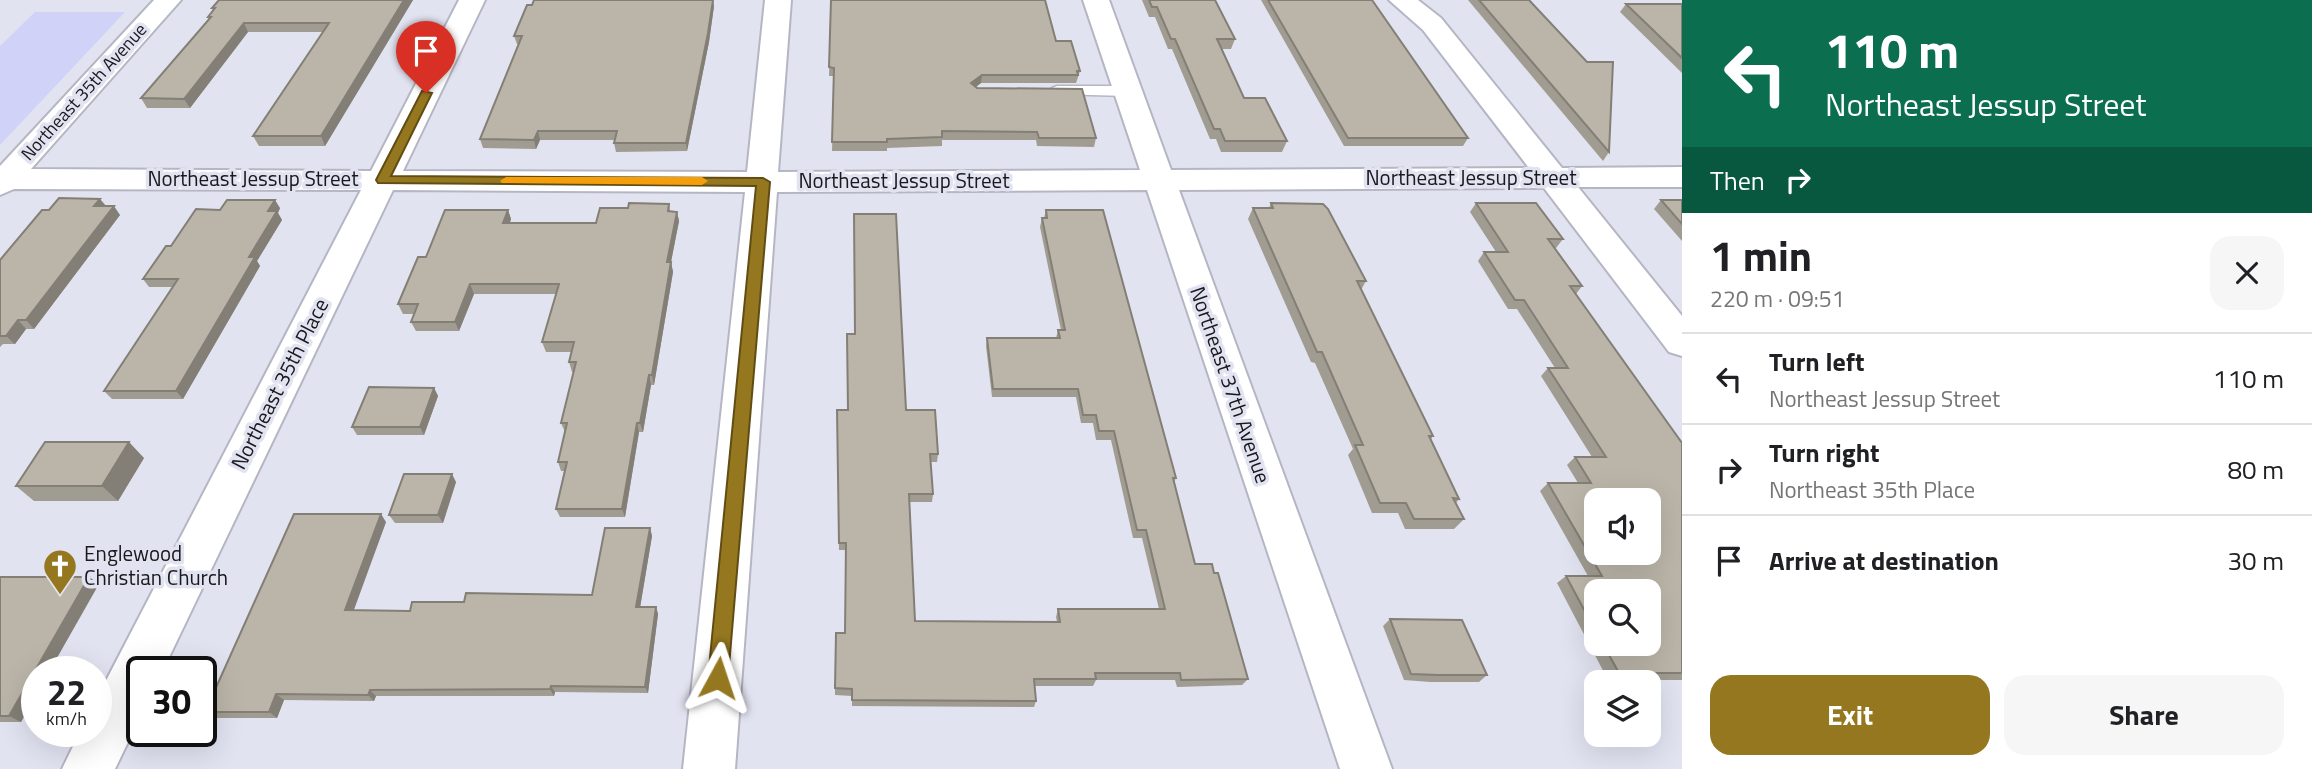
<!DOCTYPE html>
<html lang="en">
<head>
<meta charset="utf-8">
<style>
  :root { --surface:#fff; --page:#f6f6f6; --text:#202124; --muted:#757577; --line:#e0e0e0; --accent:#95771f }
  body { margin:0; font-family:"Titillium Web",sans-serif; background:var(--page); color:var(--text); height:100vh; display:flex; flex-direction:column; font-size:26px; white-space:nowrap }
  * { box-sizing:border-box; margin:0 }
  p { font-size:23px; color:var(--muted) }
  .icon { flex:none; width:38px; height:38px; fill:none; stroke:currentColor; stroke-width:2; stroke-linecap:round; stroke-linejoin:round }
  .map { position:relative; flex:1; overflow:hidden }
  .drawer { display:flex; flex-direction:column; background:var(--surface); width:630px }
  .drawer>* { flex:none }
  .guide { background:#0b6e4f; color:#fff; overflow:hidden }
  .tools { position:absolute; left:1584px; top:488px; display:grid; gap:14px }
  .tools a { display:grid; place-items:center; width:77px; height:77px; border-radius:14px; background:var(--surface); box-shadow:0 7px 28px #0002; font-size:35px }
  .speed { position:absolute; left:21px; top:656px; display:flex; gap:14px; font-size:35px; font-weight:700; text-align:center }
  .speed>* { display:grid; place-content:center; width:91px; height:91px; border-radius:50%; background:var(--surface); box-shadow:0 7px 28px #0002; line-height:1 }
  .speed small { font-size:18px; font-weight:400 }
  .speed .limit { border:4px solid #111; border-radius:10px; background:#fff; color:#111 }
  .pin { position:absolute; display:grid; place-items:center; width:60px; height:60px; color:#fff; margin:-72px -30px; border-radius:50% 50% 50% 0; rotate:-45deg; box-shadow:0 0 7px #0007 }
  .pin .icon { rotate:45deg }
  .me { position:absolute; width:77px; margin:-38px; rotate:5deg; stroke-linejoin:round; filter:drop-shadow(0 0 5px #0008) }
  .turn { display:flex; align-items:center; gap:24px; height:147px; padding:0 28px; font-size:32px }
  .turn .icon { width:91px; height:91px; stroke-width:2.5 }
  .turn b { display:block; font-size:49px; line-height:60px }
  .then { display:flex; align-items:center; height:66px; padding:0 28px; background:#0003; gap:14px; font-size:26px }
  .round { display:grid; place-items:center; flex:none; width:74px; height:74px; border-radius:21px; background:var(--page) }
  .headline { display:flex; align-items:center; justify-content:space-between; height:119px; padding:0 28px }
  h1 { font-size:42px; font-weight:700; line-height:52px }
  .primary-button { display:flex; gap:14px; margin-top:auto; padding:14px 28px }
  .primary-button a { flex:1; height:80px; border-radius:21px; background:var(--accent); color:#fff; font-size:28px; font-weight:700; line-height:80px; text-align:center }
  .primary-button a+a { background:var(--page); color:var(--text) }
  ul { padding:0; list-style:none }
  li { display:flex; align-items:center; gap:21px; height:91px; padding:0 28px; border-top:2px solid var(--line) }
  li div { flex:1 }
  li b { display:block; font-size:26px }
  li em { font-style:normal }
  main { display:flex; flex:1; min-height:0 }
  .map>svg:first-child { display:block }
  .green { fill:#d1d2f8 }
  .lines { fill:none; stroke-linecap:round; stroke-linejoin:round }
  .lane-casing { stroke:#b5b6c3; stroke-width:3 }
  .street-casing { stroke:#b5b6c3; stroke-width:4 }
  .lane { fill:#fff; fill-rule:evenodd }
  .street { fill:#fff; fill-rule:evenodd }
  .wall { fill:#a19c91; fill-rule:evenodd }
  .shaded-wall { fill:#837f76 }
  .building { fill:#bbb5a9; stroke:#837f76; stroke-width:2; fill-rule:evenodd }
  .route { fill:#95771f; stroke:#614d14; stroke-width:2 }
  .slow { fill:#f59e0b }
  .labels { text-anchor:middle; stroke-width:7; stroke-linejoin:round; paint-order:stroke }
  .far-street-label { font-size:18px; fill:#18181d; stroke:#e2e3f1 }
  .street-label { font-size:21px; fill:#18181d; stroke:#e2e3f1 }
  .poi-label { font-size:21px; fill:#18181d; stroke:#e2e3f1; text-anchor:start }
</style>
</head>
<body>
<main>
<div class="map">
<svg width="1682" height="769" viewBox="0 0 1682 769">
  <rect width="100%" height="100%" fill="#e2e3f1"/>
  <!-- green -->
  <path class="green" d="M35,12h90l-125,133v-99z"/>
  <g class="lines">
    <!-- lane casing -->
    <g class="lane-casing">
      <path id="lane" d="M1057,86h71l8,5 -8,5 -76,-2 -3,-3 3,-3z"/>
    </g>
    <!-- street casing -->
    <g class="street-casing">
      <path id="street" d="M154,0h27l-150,169 340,2 88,-171h26l-82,171 344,1 18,-172h26l-13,172 362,-2 -57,-170h26l62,170 358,-2 -106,-138 -34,-30h29l23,18 121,150 120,-1v20h-104l104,129v40l-13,-4 -125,-164 -365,2 213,579h-52l-193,-579 -370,2 -42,577h-52l62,-577 -352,-2 -231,482h-20v41l-27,56h-53l18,-37h16v-32l265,-510 -347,-1 -14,6v-29z"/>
    </g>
    <!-- lane -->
    <use href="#lane" class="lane"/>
    <!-- street -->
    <use href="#street" class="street"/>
  </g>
  <!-- wall -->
  <path class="wall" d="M413,0l-88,146h-66l-6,-10 70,-104h-75l-58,76h-43l-6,-10 68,-79 -1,-2 5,-6 -1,-3z
    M831,0l225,41 24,30 -4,12h-95l-5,4 120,51 -2,9 -57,-1 -1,-6h-94v6l-55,2v3h-55l2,-75h-5z
    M1142,0h73l20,39 -4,10h-9l22,49 43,43 -5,11h-61l-5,-13h-6l-38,-90h-4l-13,-32h-6z
    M1261,0h111l96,138 -5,8h-119z
    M1468,0h61l80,152 -6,9z
    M1626,4h56v69l-62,-61z
    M714,6l-5,36 -22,109 -71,1 -2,-9 1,-3h-75l-4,9 -53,-1 -3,-9 39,-95h-2l-3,-8z
    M1661,200h21v41l-28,-32z
    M1271,203l95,78 -5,9 72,146 -2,3 28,60 -3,4 8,16 -10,10h-49l-7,-16h-26l-24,-58 5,-6 -38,-86 -4,-1 -63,-143 5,-11h16z
    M1476,203l87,36 -7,9h-1l27,38 -6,8 106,149v237h-74l-51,-97 9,-7h22l-48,-85 8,-8h30l-11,-18 8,-8h17l-51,-81 7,-8h7l-38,-59h-9l-30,-48 6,-9h12l-26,-40zM1596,592l52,52h-52z
    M669,204l1,7 7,1 2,9 -8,41 2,10 -19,113h-3l-8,47h-4l-14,85h-65l-4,-8 8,-38h-3l-3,-9 7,-30 -4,-9 13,-51h-2l-3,-10 3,-10h-26l-4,-10 14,-48h-82l-15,37h-43l-5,-9 4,-8h-12l-5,-10 28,-47 82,-47 3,9 -1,4h86l32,-15z
    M106,206l14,9 -86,114h-8l-11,15h-12l-3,3v-87z
    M280,208l-2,5 4,7 -25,41 3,5 -77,133h-71l-8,-8 69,-104h-24l-6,-8 28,-33 49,-36z
    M1046,210l130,268 -2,4 21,82 53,115 -6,6 -65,2 -2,-7h-79l-3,6h-59l2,15 -2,6 -182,-1v-10l-17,-1v-7l10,-55 1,-83h-7l-2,-140h69l32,44 -1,8h-6l2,32 -1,8h-23l6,119 142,1 -1,-5 2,-8h101l-17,-71h-9l-22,-98h-15l-3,-17h-12l-5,-26h-84l-6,-51 1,-8h69l2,-8h3l-21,-103 2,-9h2z
    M434,388l4,8 -14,39h-67l-5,-8z
    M144,458l-26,43h-84l-18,-15z
    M456,482l-13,41h-48l-6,-8z
    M386,522l-33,88 57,1 54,-9 128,-7 58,-67 2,8 -12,71h16l2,7 -10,79 -93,-1 -1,4h-178l-2,5 -90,-1 -7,18h-64l-8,-6z
    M0,577h89l10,7 -62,88v21l-16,29h-21z
    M1390,619l97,56 -8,7h-49l-26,-2 -21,-54z"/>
  <!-- shaded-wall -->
  <path class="shaded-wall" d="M404,0h9l-88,146 -4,-10z
    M713,0l1,6 -5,36 -22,109 -1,-8z
    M244,23l4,9 -58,76 -6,-9z
    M982,75l-1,8 -11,8 1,-8z
    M538,131l2,9 -4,9 -2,-9z
    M100,199l7,8 -13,-1z
    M275,200l5,8 -2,5 4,7 -25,41 3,5 -77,133 -7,-8 73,-134 19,-46z
    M114,206l6,9 -86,114 -8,-9z
    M508,210l3,9 -5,13 -3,-9z
    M677,212l2,9 -10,51 -2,-10z
    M671,262l2,10 -19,113 -2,-10z
    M470,284l4,10 -15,37 -4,-9z
    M18,320l8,9 -11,15 -9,-8z
    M649,375l2,10 -8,47 -3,-9z
    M434,388l4,8 -14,39 -4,-8z
    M637,423l2,9 -14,85 -3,-8z
    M129,442l15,16 -26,43 -16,-15z
    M452,474l4,8 -13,41 -5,-8z
    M381,514l5,8 -35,96 -6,-8z
    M650,528l2,8 -13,78 -3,-7z
    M89,577l10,7 -50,88h-12v21l-16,29 -12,-6z
    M656,607l2,7 -10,79 -3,-6z
    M551,686l4,6 -1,4 -4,-7z
    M370,690l6,6 -2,5 -6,-6z
    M276,694l8,6 -7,18 -8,-6z"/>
  <!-- building -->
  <path class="building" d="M219,0h185l-83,136h-68l76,-113h-85l-60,76 -43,-1 70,-81h-3l7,-9h-3z
    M534,0h179l-5,33 -22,110h-72l3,-12h-79l-4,9 -54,-1 42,-103h-8l13,-31h5z
    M831,0h214l11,41h15l9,30h-3l1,4h-96l-11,8 6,5 105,1 14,49h-57l-2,-6 -95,-1v6l-55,2v3h-55l2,-74 -5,-1z
    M1149,0h66l20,39h-18l27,59h21l22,43h-62l-5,-12h-6l-39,-90h-4l-14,-32h-5z
    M1268,0h104l96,138h-120z
    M1479,0h50l58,62h26l-4,90z
    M1626,4h56v54z
    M59,198l41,1 -6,7h20l-88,114h-8l-12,16h-6v-76l42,-50h7z
    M227,200h48l-7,11h9l-28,46h6l-79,134h-72l74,-112h-35l23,-33h5l25,-37 24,1z
    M1661,200h21v24z
    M629,203l40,1 -1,7 9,1 -10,50h4l-19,113h-3l-9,48h-3l-15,86h-66l11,-47h-9l9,-39h-6l15,-61h-7l5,-20h-32l17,-58h-89l-15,38h-44l7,-18h-20l20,-47h8l19,-47h63l-5,13h93l4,-15h28z
    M1271,203l52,1 5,5 38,72h-9l76,155h-4l30,63 -6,-1 11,21h-50l-8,-16h-26l-25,-58h8l-41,-93h-5l-64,-144h20z
    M1476,203h60l27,36h-15l34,47h-12l112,157v230h-63l-16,-29h45v-52h-52v40l-30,-56h36l-54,-93h43l-16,-26h31l-58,-89h20l-44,-68h-9l-31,-48h24zM1596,500h52v53h-52z
    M1046,210h57l73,268h-3l22,86h17l2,9h4l30,106 -67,1 -1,-7h-85l1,6h-62l2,22 -184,-1v-11l-17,-1 1,-55h9l1,-90h-7l-2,-133h11l-1,-76h8l-1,-120h42l10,196h29l3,44h-8l3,40h-24l6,127 145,1 -2,-13h107l-19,-79h-9l-23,-99h-15l-3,-16h-13l-5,-26h-85l-6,-51h73l-2,-8h7l-23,-112h5z
    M369,387l65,1 -14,39h-68z
    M45,442h84l-27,44h-86z
    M404,474h48l-14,41h-49z
    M294,514h87l-36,96 65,1 2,-9h52l2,-9 126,2 13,-67h45l-14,79h20l-11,80 -94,-1 -1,3 -180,1 -2,5 -92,-1 -7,18h-64z
    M0,577h89l-80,139h-9z
    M1390,619l72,1 25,55h-49l-27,-1z"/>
  <!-- route -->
  <path class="route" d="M422,91l10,2 -41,83 372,2 7,4 -42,496 -3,7 -7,3 -7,-3 -3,-7 48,-492 -378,-3 -2,-3z"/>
  <!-- slow -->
  <path class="slow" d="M506,177h196l6,4 -6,4 -200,-2 -2,-2z"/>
  <!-- icons -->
  <defs>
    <g id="church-pin" transform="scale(1.75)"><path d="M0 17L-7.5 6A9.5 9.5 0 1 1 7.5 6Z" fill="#95771f" stroke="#e2e3f1"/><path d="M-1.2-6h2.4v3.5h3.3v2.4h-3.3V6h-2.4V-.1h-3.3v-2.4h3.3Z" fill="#fff"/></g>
  </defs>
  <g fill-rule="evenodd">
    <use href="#church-pin" x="60" y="566"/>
  </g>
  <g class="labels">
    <!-- far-street labels -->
    <g class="far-street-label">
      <text transform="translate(84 92) rotate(-48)" y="6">Northeast 35th Avenue</text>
    </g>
    <!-- street labels -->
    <g class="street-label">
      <text x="1471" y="185">Northeast Jessup Street</text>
      <text x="253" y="186">Northeast Jessup Street</text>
      <text x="904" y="188">Northeast Jessup Street</text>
      <text transform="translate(280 384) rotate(-63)" y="7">Northeast 35th Place</text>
      <text transform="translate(1230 385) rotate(71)" y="7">Northeast 37th Avenue</text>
    </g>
    <!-- poi labels -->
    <g class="poi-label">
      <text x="84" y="561">Englewood<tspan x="84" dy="24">Christian Church</tspan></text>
    </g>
  </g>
</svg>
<div class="tools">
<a><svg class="icon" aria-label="sound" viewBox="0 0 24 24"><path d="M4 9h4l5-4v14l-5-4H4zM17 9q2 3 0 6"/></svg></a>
<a><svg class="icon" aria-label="search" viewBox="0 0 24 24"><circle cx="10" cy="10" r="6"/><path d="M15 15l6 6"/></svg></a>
<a><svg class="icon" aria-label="layers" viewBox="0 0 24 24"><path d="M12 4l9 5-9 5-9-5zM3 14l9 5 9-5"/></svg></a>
</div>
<div class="speed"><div>22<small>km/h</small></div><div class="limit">30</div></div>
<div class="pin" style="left:426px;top:93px;background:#d93025"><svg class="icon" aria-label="arrive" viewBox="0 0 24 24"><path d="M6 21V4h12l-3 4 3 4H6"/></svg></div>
<svg class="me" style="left:718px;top:678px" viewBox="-20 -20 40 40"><path d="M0-17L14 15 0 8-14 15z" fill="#95771f" stroke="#fff" stroke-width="4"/></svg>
</div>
<section class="drawer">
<div class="guide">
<div class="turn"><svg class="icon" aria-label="left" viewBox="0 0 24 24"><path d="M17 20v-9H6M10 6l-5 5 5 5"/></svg><div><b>110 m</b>Northeast Jessup Street</div></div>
<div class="then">Then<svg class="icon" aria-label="right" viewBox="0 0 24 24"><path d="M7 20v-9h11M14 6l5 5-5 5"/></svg></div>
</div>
<div class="headline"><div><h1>1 min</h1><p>220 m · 09:51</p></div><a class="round"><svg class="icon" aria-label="close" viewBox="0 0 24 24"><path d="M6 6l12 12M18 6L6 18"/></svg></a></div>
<ul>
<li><svg class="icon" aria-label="left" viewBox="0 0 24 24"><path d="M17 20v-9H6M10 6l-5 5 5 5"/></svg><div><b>Turn left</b><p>Northeast Jessup Street</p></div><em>110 m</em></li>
<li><svg class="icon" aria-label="right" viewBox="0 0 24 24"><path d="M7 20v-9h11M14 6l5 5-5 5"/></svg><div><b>Turn right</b><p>Northeast 35th Place</p></div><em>80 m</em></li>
<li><svg class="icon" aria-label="arrive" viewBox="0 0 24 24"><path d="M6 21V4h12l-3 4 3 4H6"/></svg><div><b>Arrive at destination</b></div><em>30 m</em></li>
</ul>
<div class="primary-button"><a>Exit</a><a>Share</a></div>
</section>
</main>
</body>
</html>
